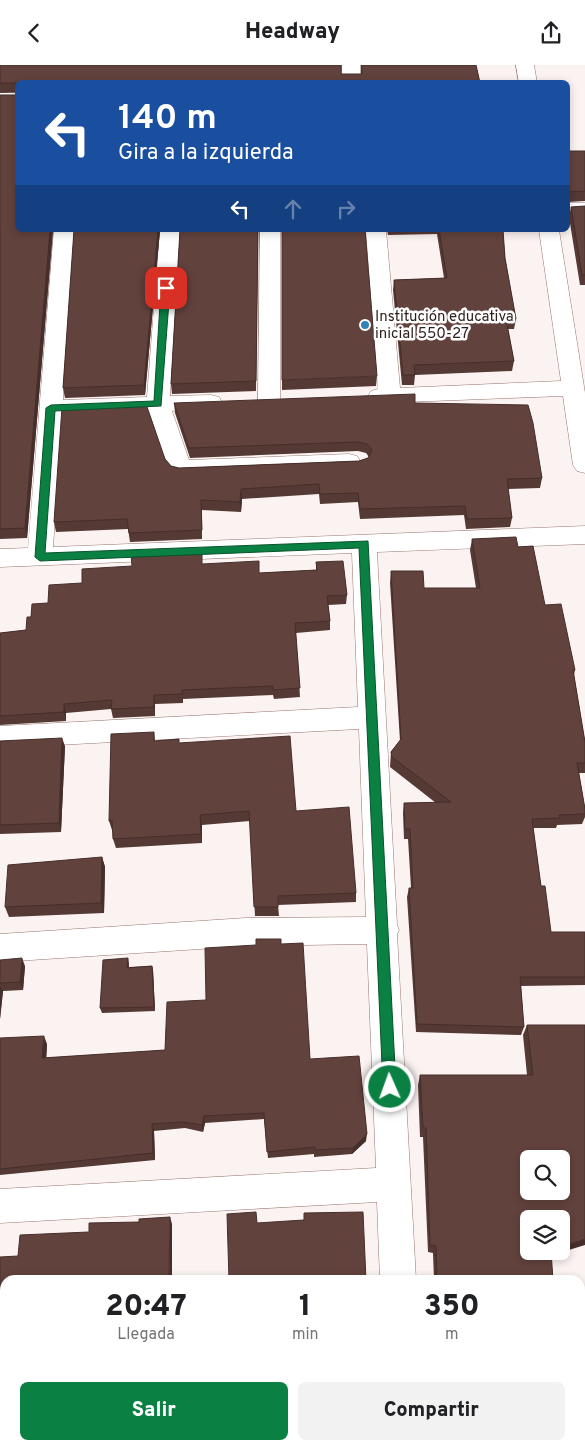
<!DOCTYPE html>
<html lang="es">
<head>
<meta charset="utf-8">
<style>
  :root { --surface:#fff; --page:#f2f2f2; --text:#202124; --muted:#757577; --accent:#0b8043 }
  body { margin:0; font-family:Overpass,sans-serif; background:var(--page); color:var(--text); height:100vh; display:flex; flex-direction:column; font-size:19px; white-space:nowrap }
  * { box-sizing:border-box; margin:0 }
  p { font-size:16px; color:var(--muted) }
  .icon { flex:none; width:28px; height:28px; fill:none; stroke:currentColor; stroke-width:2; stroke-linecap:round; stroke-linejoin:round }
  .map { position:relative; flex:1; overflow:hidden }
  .side { position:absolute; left:0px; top:1210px; width:585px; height:175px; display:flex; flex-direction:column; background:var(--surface); border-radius:15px 15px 0 0; box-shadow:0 2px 8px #0003 }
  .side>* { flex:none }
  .banner { position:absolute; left:15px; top:15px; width:555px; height:152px; border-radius:8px; box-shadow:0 2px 8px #0003; background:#1a4fa0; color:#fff; overflow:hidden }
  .fabs { position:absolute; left:520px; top:1085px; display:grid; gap:10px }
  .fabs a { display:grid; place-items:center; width:50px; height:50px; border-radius:8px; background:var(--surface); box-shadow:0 2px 8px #0003; font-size:25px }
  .pin { position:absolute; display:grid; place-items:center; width:42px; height:42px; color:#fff; margin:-21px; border-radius:10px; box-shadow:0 2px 8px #0006 }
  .me { position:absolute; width:55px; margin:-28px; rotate:358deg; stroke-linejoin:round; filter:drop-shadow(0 0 4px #0008) }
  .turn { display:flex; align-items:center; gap:18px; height:105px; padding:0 20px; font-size:22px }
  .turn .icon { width:65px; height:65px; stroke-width:2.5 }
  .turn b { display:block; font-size:35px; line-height:42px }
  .lanes { display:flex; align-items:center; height:48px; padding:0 20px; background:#0003; justify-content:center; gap:25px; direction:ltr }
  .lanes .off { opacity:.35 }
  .eta { display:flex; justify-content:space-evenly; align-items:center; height:85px; text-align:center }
  .eta b { font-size:30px; font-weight:800; line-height:35px }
  .action { display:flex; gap:10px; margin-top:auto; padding:10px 20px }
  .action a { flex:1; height:58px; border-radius:8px; background:var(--accent); color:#fff; font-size:20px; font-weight:800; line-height:58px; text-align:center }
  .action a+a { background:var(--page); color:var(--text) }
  header { display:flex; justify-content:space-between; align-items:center; height:65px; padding:0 20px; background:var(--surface); font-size:22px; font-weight:800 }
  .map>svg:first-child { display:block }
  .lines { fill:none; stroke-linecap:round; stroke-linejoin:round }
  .minor-casing { stroke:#98756f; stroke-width:1 }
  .minor { fill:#fff; fill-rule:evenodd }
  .wall { fill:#543934 }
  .shaded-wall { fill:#452e2b }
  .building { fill:#62423d; stroke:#452e2b; fill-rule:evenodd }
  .route { fill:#0b8043; stroke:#07532c }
  .poi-dot { fill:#3284b5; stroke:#fff; stroke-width:2 }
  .labels { text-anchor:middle; stroke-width:5; stroke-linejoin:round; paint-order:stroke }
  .far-poi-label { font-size:15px; fill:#2d1f1d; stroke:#fff; text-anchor:start }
</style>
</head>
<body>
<header><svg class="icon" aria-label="back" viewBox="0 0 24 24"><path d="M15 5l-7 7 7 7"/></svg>Headway<svg class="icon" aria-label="share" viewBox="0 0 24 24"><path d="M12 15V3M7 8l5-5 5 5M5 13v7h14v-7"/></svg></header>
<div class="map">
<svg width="585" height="1385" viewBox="0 0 585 1385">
  <rect width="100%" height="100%" fill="#fbf3f1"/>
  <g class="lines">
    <!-- minor casing -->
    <g class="minor-casing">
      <path id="minor" d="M342,0h18v18h-18z
        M516,0h18l3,18h-18z
        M568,138h17v12h-17z
        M54,165h20l-11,170 84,-3 13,-167h20l-10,166 41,-1 8,2 3,5 -3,5 -47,4 17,49 160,-6 8,2 4,6 -4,6 -8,2 -169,6 -8,-2 -4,-6 -19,-56 -87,3 -9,132 532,-21v18l-208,8 20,373 2,5 -2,4 19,346h-36l-3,-78 -377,21v-34l376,-21 -9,-224 -121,2 -246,16v-28l246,-16 120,-1 -7,-188 -359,19v-22l358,-19 -6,-154 -352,14v-18l28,-1z
        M260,165h20v170l-3,5 -8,2 -8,-2 -3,-5z
        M366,165h20l14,158 161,-7 -22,-151h20l26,163v80l-8,-2 -4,-6 -10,-69 -184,7 -8,-2 -3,-5 3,-5 7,-2z
        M387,1380h38v5h-38z"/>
    </g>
    <!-- minor -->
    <use href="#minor" class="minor"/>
  </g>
  <!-- wall -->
  <path class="wall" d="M0,0l341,9h20v-9h115l4,18 -480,10z
    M0,30l18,135h35l-26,308 -27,1z
    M568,86h17v50l-17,1z
    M585,141v79h-5l-11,-68 2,-10z
    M74,165h86l-15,165 -80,3 -2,-10z
    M180,165h78l-2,161 -84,3 -1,-10z
    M387,165h116l2,28 11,61 -2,10h-6l6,32 -2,10 -97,4 -1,10h-12l-9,-95 1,-10 50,-2 -7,-44 -49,1z
    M377,311l-1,10 -94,4v-10z
    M174,338h241l127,75 -2,10 -32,1 4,29 -2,9 -44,2 -2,-14 -104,4 -2,-17 -38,2 -1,-10 -77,5 -1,13 -39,-2v29l-72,3 -2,-13 -72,3 -2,-10 111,-63 6,7 8,2 180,-7 9,-3 1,-1 -3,-4 -8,-2 -168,7 -15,-45z
    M472,474l46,8 57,123 -1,5 11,67v31h-6l6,36v8l-3,7 -25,1 -1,3h-23l8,58 10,46h34v53l-64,1 3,41 -3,8 -105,-3 -9,-135 2,-9h2l-3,-49h-4l-1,-26 1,-10h32l-46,-36 1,-15 9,-11 -10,-158 1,-12 33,17h52l-6,-38z
    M316,497l31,33 -1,9 -18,1 2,16v9l-34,3 4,64 -26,2 -1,-4 -90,4v4l-28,1v12l-42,2 -2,-9 -45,4v8l-66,4v-92l26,-3 5,-13 17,-14 34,-20 120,-19 57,9 57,-3z
    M154,667l1,9 24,-2v4l117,68 60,82v9l-78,3 1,11h-24l-5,-95 -48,4v18l-86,5 -3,-9v-9h-1l-3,-9z
    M0,676l65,5 -4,86 -61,2z
    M102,792l3,10 -1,46 -95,4 -4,-10z
    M281,879l29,115 56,82 -14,13 -38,3v-3l-46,4 -4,-39 -59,4 -2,9 -18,-4 -31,3 1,29 -155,15v-137l47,6 -1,14 119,-8 41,-50z
    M128,893l1,5v4l23,-1 1,4 2,41 -53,2 -2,-5z
    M0,895l25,6 -2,24 -20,1 -3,28z
    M527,960h58l-34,230 2,25h-119l-1,-27 -5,-1 -5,-115h-3l-2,-52 2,-10h107l-4,-40z
    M533,1380h47l5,5h-52z"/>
  <!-- shaded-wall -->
  <path class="shaded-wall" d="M50,165h3l-26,308 -2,-10z
    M158,165h2l-15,165 -1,-10z
    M241,424l1,10 -1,13 -1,-10z
    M154,630l1,9v12l-1,-9z
    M64,639l2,9v8l-2,-9z
    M62,673l3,8 -4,86 -2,-9z
    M200,750l2,10v18l-1,-9z
    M102,792l3,10 -1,46 -3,-10z
    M22,893l3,8 -2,24 -3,-8z
    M152,901l1,4 2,41 -1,-4z
    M0,921l3,5 -3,28z
    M44,971l3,8 -1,21 -4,-7z
    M204,1051l1,7 -2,9 -1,-7z
    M152,1059l2,7 1,29 -2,-7z
    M367,1069l-1,7 -14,13 1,-6z
    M170,1152l2,7v56h-3z
    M585,1174v6l-39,12 4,-6h11v-4z
    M42,1380h5v5h-5z"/>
  <!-- building -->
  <path class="building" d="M0,0h341v9h21v-9h114l4,18h-480z
    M0,30h18v135h32l-25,298 -25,1z
    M568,86h17v40l-17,1z
    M585,141v69h-3l-11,-68z
    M74,165h84l-14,155 -81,3z
    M180,165h78l-2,151 -85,3z
    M282,165h83l12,146 -95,4z
    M439,165h64l2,28 11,61h-10l8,42 -100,4 1,10h-12l-9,-95 53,-2z
    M415,329v9l113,2 5,18 9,55 -35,1 5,39 -45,1 -2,-13 -105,3 -2,-16 -38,1 -1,-10 -78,5 -1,13 -39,-2 1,30 -73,3 -2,-14 -73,3 8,-115 84,-3 19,55 6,7 8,2 180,-7 9,-3 4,-8 -5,-6 -9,-2 -169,6 -15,-45z
    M516,472l2,10 15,-1 12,59 16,-1 14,66h-2l12,72v21h-8l8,46v5l-26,1 1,3 -28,1 9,67h4l6,46h34v45h-65l4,50 -107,-3 -8,-136h4l-3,-59h-5l-1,-26 47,-1 -59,-45 -1,-5 10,-13 -10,-168h32l1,17h56l-8,-49z
    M202,486v13l57,-3v12l58,-3 -1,-8 27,-1 4,34 -20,1 3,25 -35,2 5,65 -27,2v-4l-91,4v4l-28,1v12l-43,2 1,-9 -48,4v8l-64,4v-83l26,-3 1,-13h4l1,-13 16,-1 1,-18 33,-2v-14l50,-3 -1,-12z
    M154,667v9l25,-2v4l111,-7 6,75 53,-4 7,86 -78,3v11h-24l-5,-96 -49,4 1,19 -88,5 -1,-19 -3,1 2,-87z
    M62,673l-3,85 -59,2v-84z
    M102,792l-1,46 -96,4 3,-42z
    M256,874h25v5l22,-1 7,116 49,-3 8,78 -14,14 -38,2v-3l-48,5 -3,-39 -60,3 -2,9 -19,-3 -31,2 1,29 -153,16v-131l44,-2 -2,22 123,-8 2,-48 39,-2 -1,-52 51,-3z
    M22,893l-2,24 -20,1v-23z
    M128,893l-1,10 25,-2 2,41 -54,1 3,-48z
    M527,960h58v214l-24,8v-28h-32v32h22l2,29h-116l-1,-34 -6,-1 -4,-117h-3l-3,-53h113zM529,1094h32v32h-32z
    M256,1147l1,11 47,-3v-7l59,-1 3,68h-137l-2,-66z
    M170,1152l-1,63h-164v165h37v5h-42v-193l18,-1 2,-21 69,-3v-9l50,-1v-3z
    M580,1241l5,1v143l-46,-2 -1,-3h42z
    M157,1380h209v5h-220v-4z"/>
  <!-- route -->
  <path class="route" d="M166,220l4,3 -9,118 -106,5 -10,142 323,-12 28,546 -2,4 -4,2 -5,-2 -2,-4 -24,-539 -319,13 -5,-4 11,-149 5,-3 103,-4 7,-113z"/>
  <!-- markers -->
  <circle class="poi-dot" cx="365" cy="260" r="5"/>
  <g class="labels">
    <!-- far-poi labels -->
    <g class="far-poi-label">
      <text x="375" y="256">Institución educativa<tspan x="375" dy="17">inicial 550-27</tspan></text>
    </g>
  </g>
</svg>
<div class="fabs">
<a><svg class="icon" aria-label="search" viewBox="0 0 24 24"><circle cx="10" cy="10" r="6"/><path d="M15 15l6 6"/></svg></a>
<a><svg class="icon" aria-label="layers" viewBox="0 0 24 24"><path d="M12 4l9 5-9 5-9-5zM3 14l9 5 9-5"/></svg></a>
</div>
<div class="pin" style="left:166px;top:223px;background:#d93025"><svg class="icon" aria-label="arrive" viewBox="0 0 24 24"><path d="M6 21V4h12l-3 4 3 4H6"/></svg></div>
<svg class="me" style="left:390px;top:1022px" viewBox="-20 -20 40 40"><circle r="17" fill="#0b8043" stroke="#fff" stroke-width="3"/><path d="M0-11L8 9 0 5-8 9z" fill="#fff"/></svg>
<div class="banner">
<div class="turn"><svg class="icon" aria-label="left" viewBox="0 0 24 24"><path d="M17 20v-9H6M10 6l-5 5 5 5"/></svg><div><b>140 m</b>Gira a la izquierda</div></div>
<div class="lanes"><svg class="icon" aria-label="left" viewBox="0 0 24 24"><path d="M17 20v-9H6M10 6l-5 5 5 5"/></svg><svg class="icon off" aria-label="ahead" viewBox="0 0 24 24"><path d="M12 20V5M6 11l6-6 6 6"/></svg><svg class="icon off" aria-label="right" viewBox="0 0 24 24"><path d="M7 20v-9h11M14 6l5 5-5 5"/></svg></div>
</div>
<section class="side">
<div class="eta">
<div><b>20:47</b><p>Llegada</p></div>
<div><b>1</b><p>min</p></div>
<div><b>350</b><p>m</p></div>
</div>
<div class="action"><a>Salir</a><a>Compartir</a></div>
</section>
</div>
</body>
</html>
